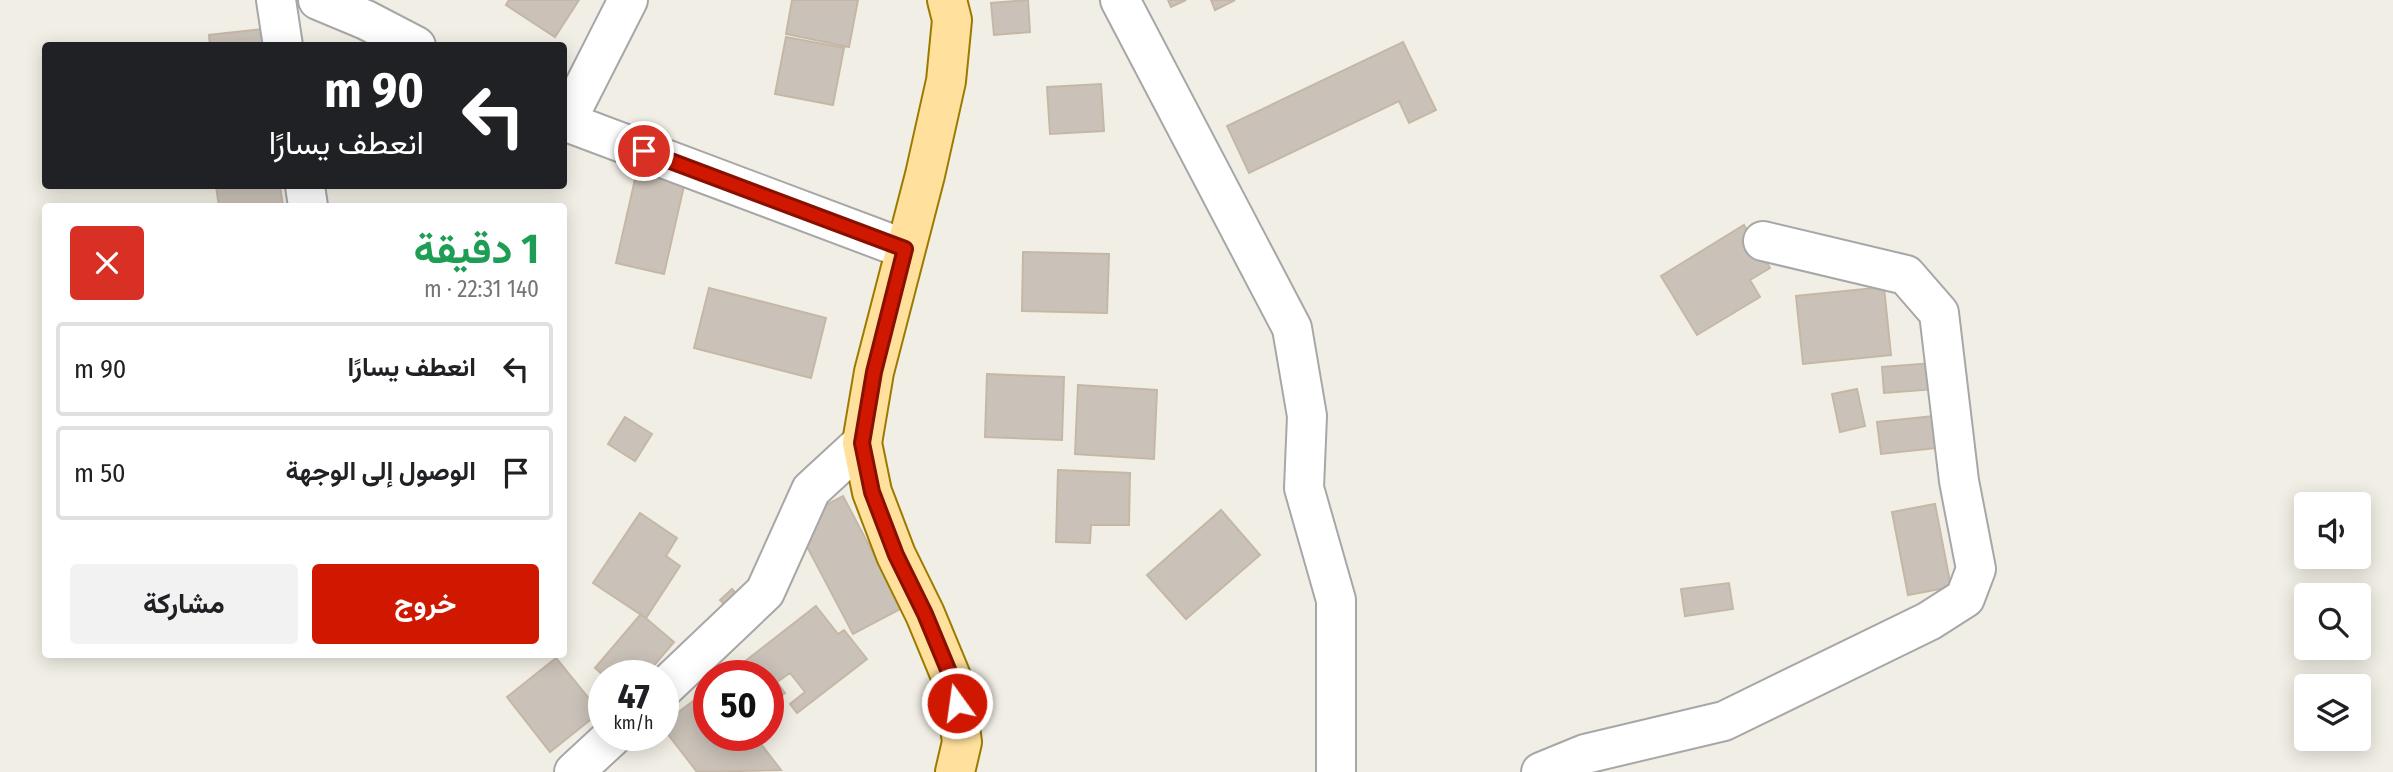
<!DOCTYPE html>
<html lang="ar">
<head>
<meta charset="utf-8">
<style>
  :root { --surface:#fff; --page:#f2f2f2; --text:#202124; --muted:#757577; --line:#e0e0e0; --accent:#d01800 }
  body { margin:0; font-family:"Fira Sans Condensed",Vazirmatn,sans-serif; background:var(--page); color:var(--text); direction:rtl; height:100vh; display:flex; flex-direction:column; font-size:26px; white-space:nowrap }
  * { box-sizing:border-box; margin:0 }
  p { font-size:23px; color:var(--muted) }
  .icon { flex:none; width:38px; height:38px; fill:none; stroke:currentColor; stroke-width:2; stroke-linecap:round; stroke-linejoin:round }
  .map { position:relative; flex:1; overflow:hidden; direction:ltr }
  .drawer { position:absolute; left:42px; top:203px; width:525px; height:455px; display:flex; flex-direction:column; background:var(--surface); border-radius:7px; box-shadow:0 4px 18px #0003; direction:rtl }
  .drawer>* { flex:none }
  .hud { position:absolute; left:42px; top:42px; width:525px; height:147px; border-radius:7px; box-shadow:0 4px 18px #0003; direction:rtl; background:#202124; color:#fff; overflow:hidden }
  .controls { position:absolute; left:2294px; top:492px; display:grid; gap:14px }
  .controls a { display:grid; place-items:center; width:77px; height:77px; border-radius:7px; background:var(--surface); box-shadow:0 4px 18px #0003; font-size:35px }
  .speed { position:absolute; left:588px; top:660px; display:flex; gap:14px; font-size:35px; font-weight:700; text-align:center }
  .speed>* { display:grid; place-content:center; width:91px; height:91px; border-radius:50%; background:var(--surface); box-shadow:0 4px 18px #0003; line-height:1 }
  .speed small { font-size:18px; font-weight:400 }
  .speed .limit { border:10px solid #d22; background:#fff; color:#111 }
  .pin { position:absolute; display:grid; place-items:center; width:60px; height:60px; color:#fff; margin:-30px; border:4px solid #fff; border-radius:50%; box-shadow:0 2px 7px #0007 }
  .me { position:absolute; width:77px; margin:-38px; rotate:346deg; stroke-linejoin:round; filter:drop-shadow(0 0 5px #0008) }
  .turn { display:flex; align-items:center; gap:24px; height:147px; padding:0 28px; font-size:32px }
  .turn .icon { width:91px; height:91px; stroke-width:2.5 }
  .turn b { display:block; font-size:49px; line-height:60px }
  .round { display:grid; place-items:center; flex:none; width:74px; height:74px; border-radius:7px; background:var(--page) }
  .headline { display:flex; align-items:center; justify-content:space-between; height:119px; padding:0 28px }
  h1 { font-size:42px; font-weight:700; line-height:52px; color:#1e9e55 }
  .action { display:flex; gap:14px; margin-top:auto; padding:14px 28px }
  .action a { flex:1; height:80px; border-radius:7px; background:var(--accent); color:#fff; font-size:28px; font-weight:700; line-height:80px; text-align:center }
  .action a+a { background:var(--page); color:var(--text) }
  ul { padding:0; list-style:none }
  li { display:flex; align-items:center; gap:21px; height:94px; margin:0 14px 10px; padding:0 14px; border:4px solid var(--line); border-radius:7px }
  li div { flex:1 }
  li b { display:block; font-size:26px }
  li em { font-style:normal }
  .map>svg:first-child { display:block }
  .building { fill:#cac2b8; stroke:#c5b7a6; stroke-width:2 }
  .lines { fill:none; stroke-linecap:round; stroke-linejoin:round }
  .minor-casing { stroke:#a7a7a7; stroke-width:42 }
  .major-casing { stroke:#9c7a00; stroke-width:42 }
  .minor { stroke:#fff; stroke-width:38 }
  .major { stroke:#ffe09d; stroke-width:38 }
  .route-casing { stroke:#871000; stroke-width:18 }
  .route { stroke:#d01800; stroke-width:12 }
</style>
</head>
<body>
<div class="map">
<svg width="2393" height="772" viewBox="0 0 2393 772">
  <rect width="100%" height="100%" fill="#f1efe5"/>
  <!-- building -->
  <path class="building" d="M509,0h70l-24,37 -49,-32z
    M792,0h66l-9,47 -63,-13z
    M1028,0l2,32 -36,3 -3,-32z
    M1168,0h18l-15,7z
    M1211,0h24l-20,10z
    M262,29l2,17h-54l-1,-11z
    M786,37l58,11 -11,57 -58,-11z
    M1403,42l33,68 -27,13 -10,-22 -150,72 -22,-47z
    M1101,84l3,47 -54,3 -3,-47z
    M638,166l48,11 -22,97 -48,-11z
    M216,186h64l3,20h-64z
    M1744,225l26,43 -20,12 10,17 -63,38 -36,-59z
    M1023,252l86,2 -2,59 -85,-2z
    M1884,287l7,68 -88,9 -7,-68z
    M709,288l117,30 -15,60 -117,-30z
    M1933,363l2,26 -51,4 -2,-26z
    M987,374l77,3 -2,63 -77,-3z
    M1078,385l79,5 -3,69 -79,-5z
    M1857,389l8,37 -25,6 -8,-38z
    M1933,416l3,32 -55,6 -4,-32z
    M625,417l27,17 -17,27 -27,-17z
    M1058,470l72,3 -1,52h-38l-1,18 -34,-1z
    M843,496l59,112 -49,26 -59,-112z
    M1935,504l16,83 -43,8 -16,-83z
    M1221,510l39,45 -74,64 -39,-44z
    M640,513l37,25 -11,18 14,10 -34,52 -53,-35z
    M1729,583l4,26 -48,7 -4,-27z
    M732,589l16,18 -12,10 -16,-17z
    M816,606l22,28 6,-4 23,29 -70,54 -7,-9 15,-12 -15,-19 -13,9 8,11 -17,13v-30h-42z
    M641,614l33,28 -29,34h-41l-9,-8z
    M556,658l44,54 -50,40 -43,-55z
    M709,689v46h45l27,35 -84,2 -34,-44v-4z"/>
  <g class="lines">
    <!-- minor casing -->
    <g class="minor-casing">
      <path id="minor" d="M276,0l7,46
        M318,0l48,20 50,26
        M1120,0l172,328 15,88 -3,72 32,112v172
        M564,121l341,128
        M566,122l62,-122
        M305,186l3,20
        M663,689l102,-97 46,-102 51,-47
        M574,772l40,-37
        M1541,772l44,-18 139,-33 205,-100 36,-23 11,-29 -17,-88 -20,-168 -33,-38 -143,-34"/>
    </g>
    <!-- major casing -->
    <g class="major-casing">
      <path id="major" d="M947,0l5,20 -6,61 -21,94 -51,197 -12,71 10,49 24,63 29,59 29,70 8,58 -7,30"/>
    </g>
    <!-- minor -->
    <use href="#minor" class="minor"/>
    <!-- major -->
    <use href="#major" class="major"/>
  </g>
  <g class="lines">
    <!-- route casing -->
    <g class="route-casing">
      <path id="route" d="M644,151l261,98 -31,123 -12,71 10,49 24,63 29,59 29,70 3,19"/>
    </g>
    <!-- route -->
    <use href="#route" class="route"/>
  </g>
</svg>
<div class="controls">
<a><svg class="icon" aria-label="sound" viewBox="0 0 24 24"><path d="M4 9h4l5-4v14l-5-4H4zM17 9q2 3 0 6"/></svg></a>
<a><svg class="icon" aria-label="search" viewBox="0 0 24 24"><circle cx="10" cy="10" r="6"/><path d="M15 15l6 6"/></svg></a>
<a><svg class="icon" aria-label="layers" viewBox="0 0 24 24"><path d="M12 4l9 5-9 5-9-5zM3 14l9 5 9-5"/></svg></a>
</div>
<div class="speed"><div>47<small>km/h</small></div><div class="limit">50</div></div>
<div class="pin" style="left:644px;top:151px;background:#d93025"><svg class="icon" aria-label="arrive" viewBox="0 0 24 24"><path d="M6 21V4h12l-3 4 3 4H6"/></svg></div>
<svg class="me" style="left:957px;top:703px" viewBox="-20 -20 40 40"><circle r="17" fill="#d01800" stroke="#fff" stroke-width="3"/><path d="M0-11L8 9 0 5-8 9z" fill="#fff"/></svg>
<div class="hud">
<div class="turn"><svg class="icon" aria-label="left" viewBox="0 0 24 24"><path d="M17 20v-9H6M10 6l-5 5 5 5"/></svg><div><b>90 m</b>انعطف يسارًا</div></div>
</div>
<section class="drawer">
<div class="headline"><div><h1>1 دقيقة</h1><p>140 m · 22:31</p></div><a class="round" style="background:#d93025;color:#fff"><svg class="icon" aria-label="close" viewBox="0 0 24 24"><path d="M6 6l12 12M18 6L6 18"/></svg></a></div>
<ul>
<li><svg class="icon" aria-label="left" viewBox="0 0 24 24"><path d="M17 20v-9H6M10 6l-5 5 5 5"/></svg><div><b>انعطف يسارًا</b></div><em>90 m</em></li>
<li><svg class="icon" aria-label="arrive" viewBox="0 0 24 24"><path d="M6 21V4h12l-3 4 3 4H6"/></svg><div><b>الوصول إلى الوجهة</b></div><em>50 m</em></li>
</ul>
<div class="action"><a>خروج</a><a>مشاركة</a></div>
</section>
</div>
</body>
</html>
